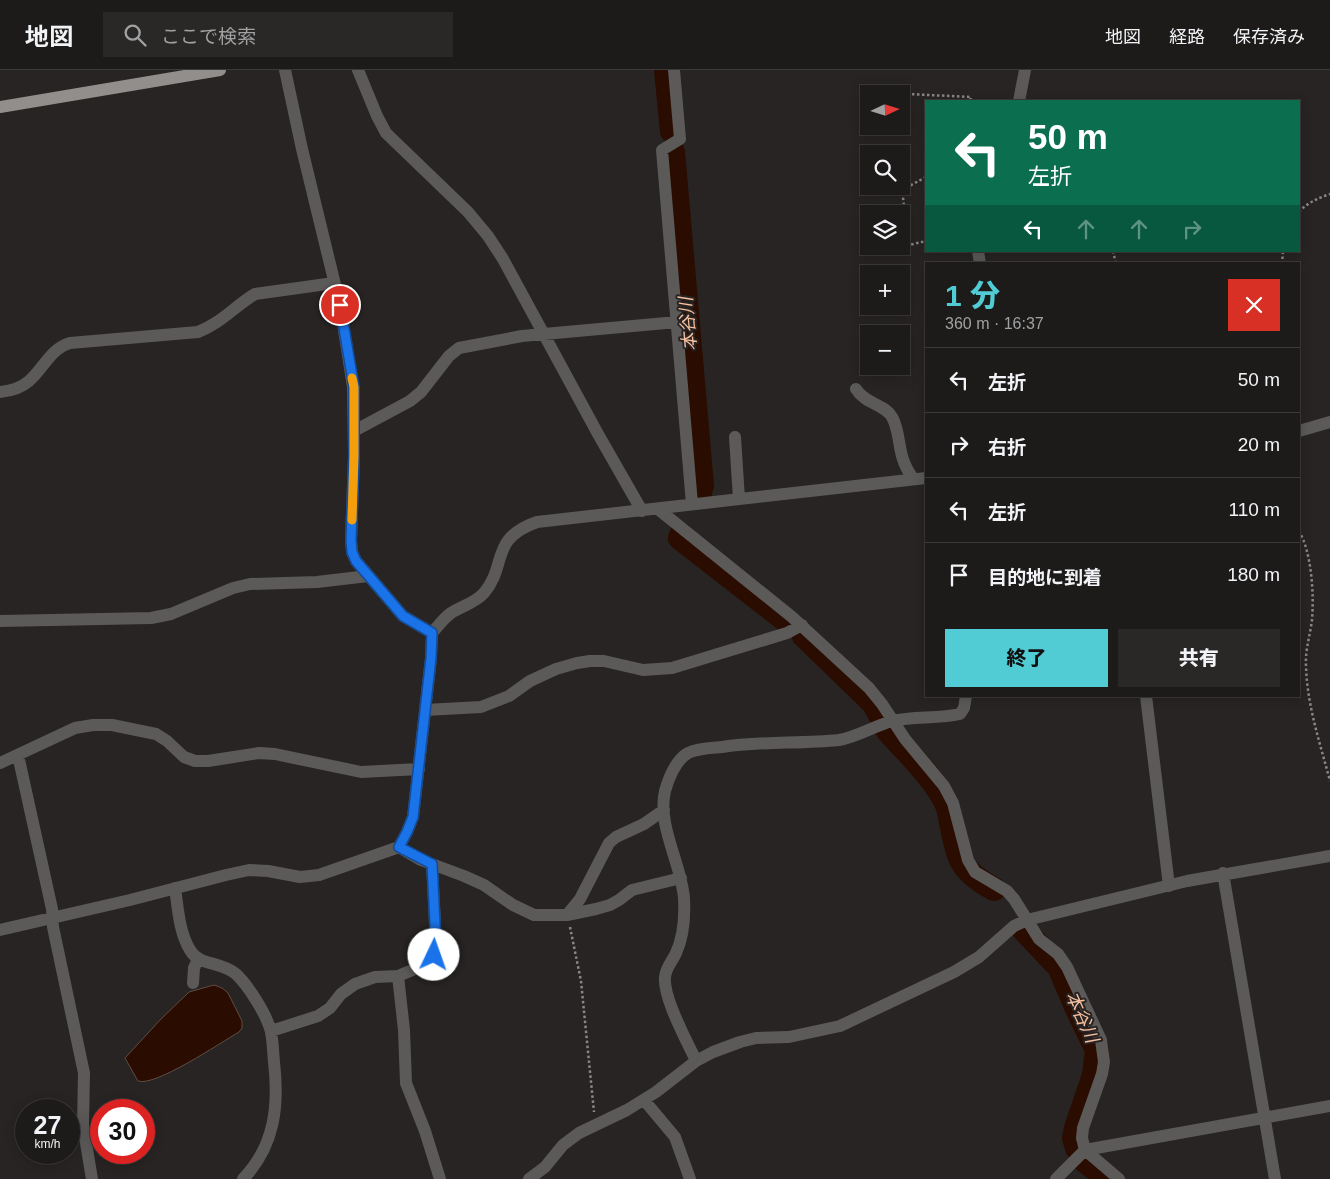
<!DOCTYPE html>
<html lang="ja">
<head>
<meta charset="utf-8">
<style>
  :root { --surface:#1d1b1a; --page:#2a2827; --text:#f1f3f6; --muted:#a0a1a2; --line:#3b3939; --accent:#51ccd5 }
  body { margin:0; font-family:Arial,"Noto Sans JP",sans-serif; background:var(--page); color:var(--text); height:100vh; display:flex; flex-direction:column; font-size:19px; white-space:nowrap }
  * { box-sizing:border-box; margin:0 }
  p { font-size:16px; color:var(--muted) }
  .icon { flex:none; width:28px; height:28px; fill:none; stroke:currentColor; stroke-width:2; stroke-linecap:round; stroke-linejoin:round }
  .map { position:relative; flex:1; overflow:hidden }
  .panel { position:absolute; left:925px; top:192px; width:375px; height:435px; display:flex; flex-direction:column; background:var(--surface); border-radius:0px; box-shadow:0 2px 12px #0003,0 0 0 1px var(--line) }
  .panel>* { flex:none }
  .top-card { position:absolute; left:925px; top:30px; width:375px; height:152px; border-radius:0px; box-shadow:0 2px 12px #0003,0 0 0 1px var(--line); background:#0b6e4f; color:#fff; overflow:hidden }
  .needle { width:32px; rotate:86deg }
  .fabs { position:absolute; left:860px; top:15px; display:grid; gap:10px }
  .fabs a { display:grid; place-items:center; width:50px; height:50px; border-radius:0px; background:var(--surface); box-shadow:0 2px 12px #0003,0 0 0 1px var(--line); font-size:25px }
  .speed { position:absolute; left:15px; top:1029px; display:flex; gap:10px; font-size:25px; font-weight:700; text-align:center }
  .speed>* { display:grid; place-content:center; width:65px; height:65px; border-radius:50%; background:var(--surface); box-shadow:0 2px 12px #0003,0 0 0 1px var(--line); line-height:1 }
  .speed small { font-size:12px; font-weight:400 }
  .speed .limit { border:8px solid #d22; background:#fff; color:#111 }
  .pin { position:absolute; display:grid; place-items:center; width:42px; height:42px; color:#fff; margin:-21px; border:2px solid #fff; border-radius:50%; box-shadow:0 1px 5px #0007 }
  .me { position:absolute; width:55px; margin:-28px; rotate:3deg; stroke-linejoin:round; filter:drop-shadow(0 0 4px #0008) }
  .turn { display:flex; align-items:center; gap:18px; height:105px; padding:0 20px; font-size:22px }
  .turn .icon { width:65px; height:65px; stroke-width:2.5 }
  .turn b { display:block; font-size:35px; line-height:42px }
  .lanes { display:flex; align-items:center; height:48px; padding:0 20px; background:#0003; justify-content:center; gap:25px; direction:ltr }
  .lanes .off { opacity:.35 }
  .round { display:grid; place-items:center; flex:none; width:52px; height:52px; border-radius:0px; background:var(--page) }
  .summary { display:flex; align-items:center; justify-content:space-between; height:85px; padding:0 20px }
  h1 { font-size:30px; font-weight:800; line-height:38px; color:var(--accent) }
  .cta { display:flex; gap:10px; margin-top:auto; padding:10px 20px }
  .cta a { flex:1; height:58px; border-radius:0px; background:var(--accent); color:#111; font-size:20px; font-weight:800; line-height:58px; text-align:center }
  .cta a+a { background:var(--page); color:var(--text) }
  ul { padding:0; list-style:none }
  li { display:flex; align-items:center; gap:15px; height:65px; padding:0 20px; border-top:1px solid var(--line) }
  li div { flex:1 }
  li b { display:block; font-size:19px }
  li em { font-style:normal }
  header { display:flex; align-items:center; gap:30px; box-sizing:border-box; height:70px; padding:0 25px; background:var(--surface); border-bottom:1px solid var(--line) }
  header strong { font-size:24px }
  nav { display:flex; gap:28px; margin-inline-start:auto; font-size:18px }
  .search { width:350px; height:45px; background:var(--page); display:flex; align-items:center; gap:12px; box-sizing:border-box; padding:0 18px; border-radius:0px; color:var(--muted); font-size:19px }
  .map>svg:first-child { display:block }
  .water { fill:#2a0c00; stroke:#614c43 }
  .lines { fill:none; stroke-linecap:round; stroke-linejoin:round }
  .river { stroke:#2a0c00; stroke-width:24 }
  .path { stroke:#8a8887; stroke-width:2.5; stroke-dasharray:2.5 2.5; stroke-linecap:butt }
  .street { stroke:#5b5a59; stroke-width:12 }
  .primary { stroke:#918e8c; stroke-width:12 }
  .route-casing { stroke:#114b97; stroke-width:12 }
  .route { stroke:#1a73e8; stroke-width:9 }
  .slow { stroke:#f59e0b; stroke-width:9 }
  .labels { text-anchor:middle; stroke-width:4; stroke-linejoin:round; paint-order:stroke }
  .water-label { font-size:18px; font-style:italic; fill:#f6bf9e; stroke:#272423 }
</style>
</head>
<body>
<header>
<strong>地図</strong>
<div class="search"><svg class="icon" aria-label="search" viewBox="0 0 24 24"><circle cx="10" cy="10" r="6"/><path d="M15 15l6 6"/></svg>ここで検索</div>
<nav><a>地図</a><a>経路</a><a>保存済み</a></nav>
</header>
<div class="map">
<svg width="1330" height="1109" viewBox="0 0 1330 1109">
  <rect width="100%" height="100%" fill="#272423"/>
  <!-- water -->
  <path class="water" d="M214,915l8,3 6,5 14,28v7l-3,4c-19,11 -84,55 -101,49l-13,-23 36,-39 28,-27z"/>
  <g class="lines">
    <!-- river -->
    <path class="river" d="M666,0l6,61
      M673,82l29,334 -3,9
      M681,465l-1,3 108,84
      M804,566l62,60 8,8 6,11
      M887,660c20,22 41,42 56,67 5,8 7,17 8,26 8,36 8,47 43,66
      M1023,859l36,38 19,44 19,39 -3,25 -18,53 -2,10 3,10
      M1085,1091l23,18"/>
    <!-- path -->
    <path class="path" d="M887,23l84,4 -1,4
      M926,107l-24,13 7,55 17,-4
      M1299,142c8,-9 19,-14 31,-18
      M1113,181l3,13
      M1282,194l1,-13
      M1299,461c13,22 15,64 13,89 -2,16 -7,30 -6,46 1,39 14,77 24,115
      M570,857l11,54 13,131"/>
    <!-- street -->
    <path class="street" d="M285,0l17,79 38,156 13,82 1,69 -3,84 1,12 4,9 47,55 29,17
      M358,0l19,46 9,17 82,79 20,24 15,23 95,175 44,77
      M674,0l6,69 -18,11 30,354
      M1019,31l6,-31
      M978,181l2,13
      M856,319c9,15 29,15 36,28 8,14 6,31 12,45 2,6 6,12 9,17
      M0,322c11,-1 21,-4 29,-11 15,-13 21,-32 41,-38l128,-11c22,-8 37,-26 57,-38l79,-11
      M354,361l56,-30 11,-9 28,-36 10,-8 63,-12 155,-14
      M1299,361l31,-9
      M735,367l4,62
      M658,439l134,108 77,71 13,16 23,35 39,47 9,17 15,57 7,12 32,19 7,8 25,40 19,15 9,13 34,73 3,22 -2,12 -19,54 -1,10 3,12 34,29
      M0,551l151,-3 20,-4 62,-26 17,-4 67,-2 51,-6
      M1146,626l23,190
      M425,640l56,-3 28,-11 21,-15 26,-12 21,-6 13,-2h14l39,9 29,-2 115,-35 15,-8
      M18,685l34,154 1,18 31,146 -1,52 9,54
      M0,693l75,-35 18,-3h19l44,9 11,7 17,16 11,4h13l51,-8 16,1 86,18 58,-3
      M399,777l22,13 43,16 20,9 29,20 21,10h33l29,-6 14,-4 9,-5 13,-10 49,-12
      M1223,803l52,306
      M175,818c3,20 4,44 15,62 9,16 31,11 46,24 12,11 31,41 35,58 2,10 2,20 3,30 5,43 1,84 -31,117
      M567,845l13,-16 29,-56 7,-6 28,-13 20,-14
      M0,860l130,-30 96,-25 23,-5 19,1 32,6 19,-2 80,-28 8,-15 6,-15 18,-159 1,-25c6,-7 12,-15 19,-20 11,-7 24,-10 33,-20 24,-29 5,-54 53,-71l389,-44
      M398,906l6,54 2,53 19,48 15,48
      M193,913l1,-15 4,-9
      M271,961l47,-15 12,-8 11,-14 14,-10 20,-7 23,-1 29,-12 6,-9 3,-11 -4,-80
      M696,991c-9,-20 -33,-63 -31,-84 1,-10 7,-15 11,-24 8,-17 9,-36 8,-55 -3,-35 -27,-73 -19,-107 4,-14 11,-31 23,-38 10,-5 23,-5 34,-6 38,-6 78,-3 117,-7 18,-3 35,-14 53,-19 22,-5 46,-2 68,-7l4,-6 2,-12
      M644,1030l31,37 15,42
      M529,1109l16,-12 18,-22 16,-12 48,-23 29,-18 40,-31 17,-9 27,-10 16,-4 33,-1 51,-11 114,-54 25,-15 35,-31 13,-6 160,-39 143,-25
      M1056,1109l29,-29 245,-44"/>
    <!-- primary -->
    <path class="primary" d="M0,37l220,-37"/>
  </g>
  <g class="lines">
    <!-- route casing -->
    <g class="route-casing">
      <path id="route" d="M340,235l14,82v69l-3,84 1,12 4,9 47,55 29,17 -1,25 -18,159 -6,15 -8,15 33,17 4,80 -2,11"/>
    </g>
    <!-- route -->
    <use href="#route" class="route"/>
    <!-- slow -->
    <path class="slow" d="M352,450l2,-64v-69l-2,-9"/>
  </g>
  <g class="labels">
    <!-- water labels -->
    <g class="water-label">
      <text transform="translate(688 254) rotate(-95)" y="6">本谷川</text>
      <text transform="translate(1082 947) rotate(66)" y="6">本谷川</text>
    </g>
  </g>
</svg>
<div class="fabs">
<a><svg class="needle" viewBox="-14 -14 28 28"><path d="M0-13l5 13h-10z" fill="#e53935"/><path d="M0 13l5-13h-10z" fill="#a0a1a2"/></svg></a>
<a><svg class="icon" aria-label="search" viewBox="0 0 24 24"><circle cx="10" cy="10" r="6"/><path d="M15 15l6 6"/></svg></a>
<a><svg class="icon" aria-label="layers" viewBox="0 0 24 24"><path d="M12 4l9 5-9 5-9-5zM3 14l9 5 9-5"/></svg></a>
<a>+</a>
<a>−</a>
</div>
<div class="speed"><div>27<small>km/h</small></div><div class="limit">30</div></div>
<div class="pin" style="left:340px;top:235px;background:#d93025"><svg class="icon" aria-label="arrive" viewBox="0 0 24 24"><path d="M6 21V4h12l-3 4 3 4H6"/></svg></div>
<svg class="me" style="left:434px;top:885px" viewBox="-20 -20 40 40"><circle r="19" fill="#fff"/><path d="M0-13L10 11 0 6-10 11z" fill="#1a73e8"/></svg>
<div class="top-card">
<div class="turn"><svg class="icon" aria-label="left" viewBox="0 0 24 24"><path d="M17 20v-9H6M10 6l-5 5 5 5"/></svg><div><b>50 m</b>左折</div></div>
<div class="lanes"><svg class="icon" aria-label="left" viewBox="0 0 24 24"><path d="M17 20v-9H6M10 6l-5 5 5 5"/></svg><svg class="icon off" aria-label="ahead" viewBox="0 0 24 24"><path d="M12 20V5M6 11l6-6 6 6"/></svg><svg class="icon off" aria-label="ahead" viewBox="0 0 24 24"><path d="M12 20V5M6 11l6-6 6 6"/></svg><svg class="icon off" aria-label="right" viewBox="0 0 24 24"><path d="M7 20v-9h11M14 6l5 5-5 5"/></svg></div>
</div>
<section class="panel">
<div class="summary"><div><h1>1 分</h1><p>360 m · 16:37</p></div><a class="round" style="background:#d93025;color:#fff"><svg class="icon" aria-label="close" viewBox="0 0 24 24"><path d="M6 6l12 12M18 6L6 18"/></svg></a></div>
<ul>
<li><svg class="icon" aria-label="left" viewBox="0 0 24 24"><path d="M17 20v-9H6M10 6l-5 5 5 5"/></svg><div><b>左折</b></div><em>50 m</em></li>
<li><svg class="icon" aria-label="right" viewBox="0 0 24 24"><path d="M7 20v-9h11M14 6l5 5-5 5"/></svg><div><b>右折</b></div><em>20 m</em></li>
<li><svg class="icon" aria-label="left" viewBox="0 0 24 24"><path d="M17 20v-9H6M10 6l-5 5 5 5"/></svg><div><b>左折</b></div><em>110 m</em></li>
<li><svg class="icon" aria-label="arrive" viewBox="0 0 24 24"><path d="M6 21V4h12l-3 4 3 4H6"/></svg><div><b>目的地に到着</b></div><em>180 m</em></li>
</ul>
<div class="cta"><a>終了</a><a>共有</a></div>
</section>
</div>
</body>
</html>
